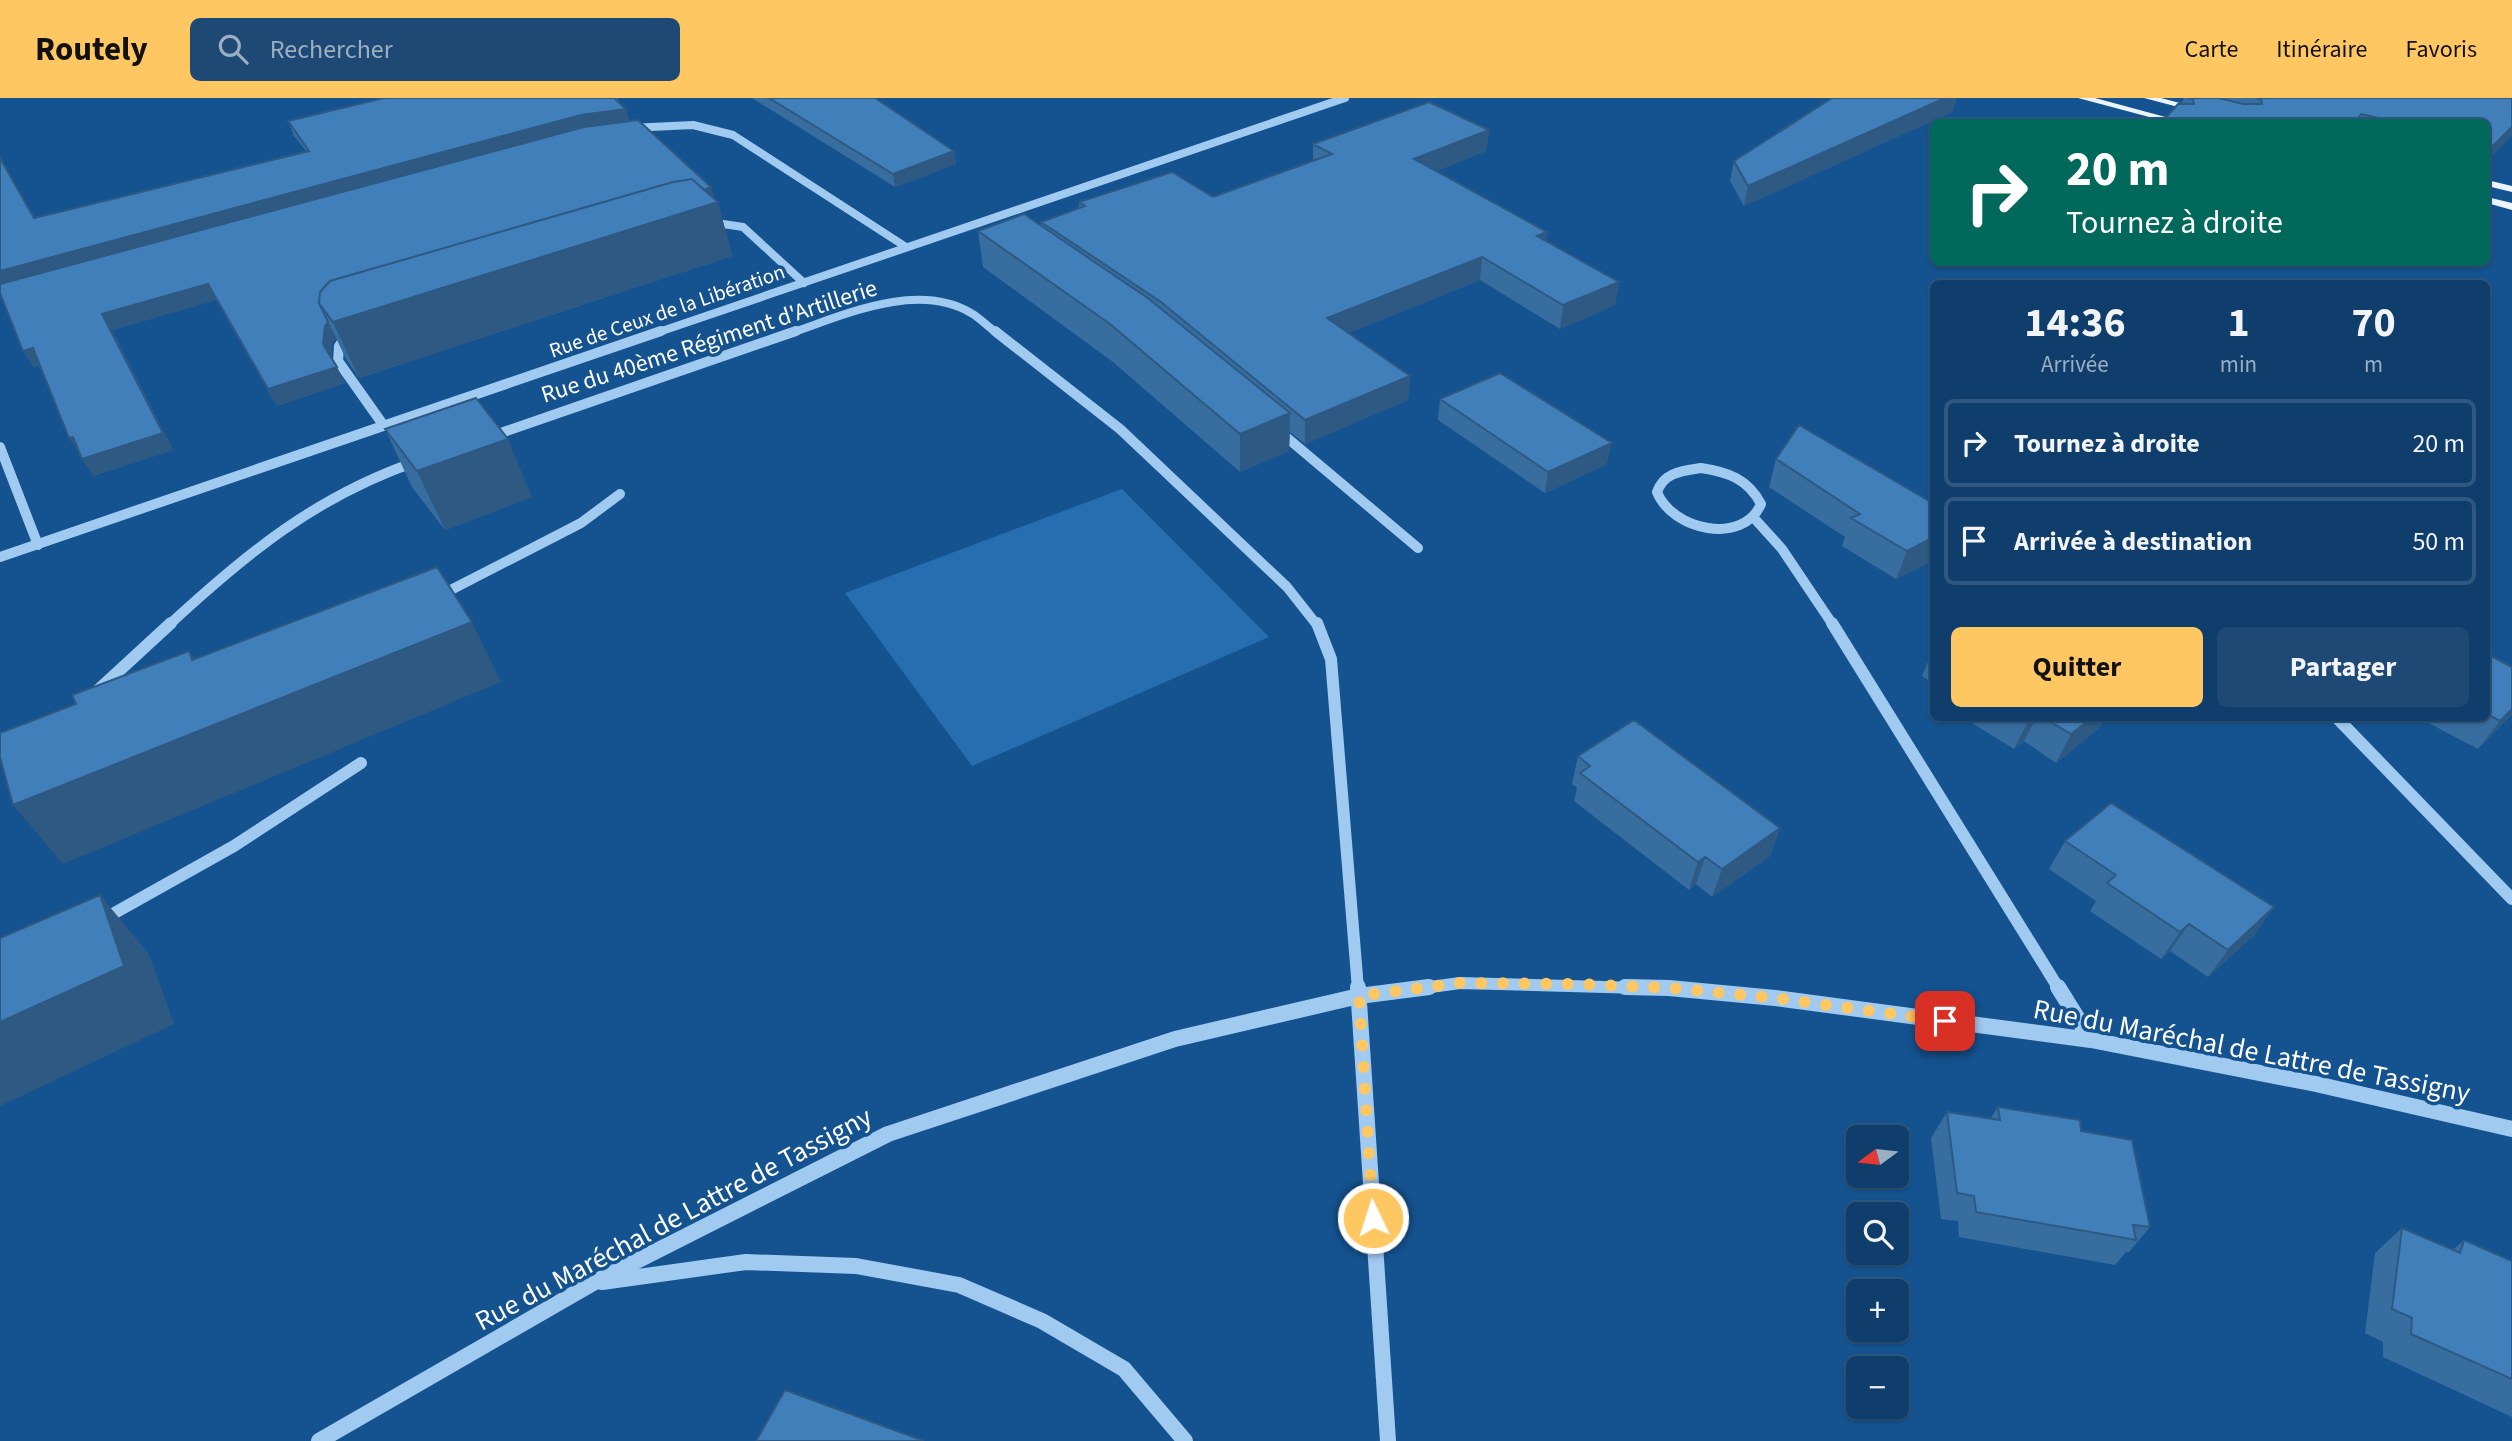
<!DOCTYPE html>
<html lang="fr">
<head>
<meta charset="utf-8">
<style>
  :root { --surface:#0f3e6c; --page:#1d4974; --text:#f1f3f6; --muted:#9baec2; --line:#2f577f; --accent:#ffc761 }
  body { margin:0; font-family:"Source Sans 3",sans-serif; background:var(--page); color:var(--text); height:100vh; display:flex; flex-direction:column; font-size:26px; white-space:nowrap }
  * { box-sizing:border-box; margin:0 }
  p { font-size:23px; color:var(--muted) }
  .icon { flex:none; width:38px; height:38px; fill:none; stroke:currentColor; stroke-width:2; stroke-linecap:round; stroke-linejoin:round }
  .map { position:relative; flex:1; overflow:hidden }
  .panel { position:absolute; left:1930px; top:182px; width:560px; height:441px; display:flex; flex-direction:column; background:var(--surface); border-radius:10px; box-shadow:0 2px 5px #0004,0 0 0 2px var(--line) }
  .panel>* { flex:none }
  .banner { position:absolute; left:1930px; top:21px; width:560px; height:147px; border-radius:10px; box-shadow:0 2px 5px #0004,0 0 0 2px var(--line); background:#00695c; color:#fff; overflow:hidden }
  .needle { width:46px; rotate:255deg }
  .controls { position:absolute; left:1846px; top:1027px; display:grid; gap:14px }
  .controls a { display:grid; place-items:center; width:63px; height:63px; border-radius:10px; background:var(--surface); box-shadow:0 2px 5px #0004,0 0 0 2px var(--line); font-size:35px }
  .pin { position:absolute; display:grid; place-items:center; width:60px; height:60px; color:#fff; margin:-30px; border-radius:14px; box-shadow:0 4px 10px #0006 }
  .me { position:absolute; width:77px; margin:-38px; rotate:356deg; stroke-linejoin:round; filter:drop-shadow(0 0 5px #0008) }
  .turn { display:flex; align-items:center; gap:24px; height:147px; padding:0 21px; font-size:32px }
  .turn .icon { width:91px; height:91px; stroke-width:2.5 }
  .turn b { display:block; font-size:49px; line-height:60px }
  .eta { display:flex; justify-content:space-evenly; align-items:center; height:119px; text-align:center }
  .eta b { font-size:42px; font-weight:700; line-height:49px }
  .cta { display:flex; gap:14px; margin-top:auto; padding:14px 21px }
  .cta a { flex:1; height:80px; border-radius:10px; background:var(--accent); color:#111; font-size:28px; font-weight:700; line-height:80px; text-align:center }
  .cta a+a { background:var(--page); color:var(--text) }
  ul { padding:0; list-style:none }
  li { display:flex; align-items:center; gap:21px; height:88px; margin:0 14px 10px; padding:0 7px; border:4px solid var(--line); border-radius:10px }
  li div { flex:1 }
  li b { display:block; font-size:26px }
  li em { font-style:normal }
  header { display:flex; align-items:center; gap:42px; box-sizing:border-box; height:98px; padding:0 35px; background:var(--accent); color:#111 }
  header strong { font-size:33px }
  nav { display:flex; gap:38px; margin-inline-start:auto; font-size:24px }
  .search { width:490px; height:63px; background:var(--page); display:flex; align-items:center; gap:18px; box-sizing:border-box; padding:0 24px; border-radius:10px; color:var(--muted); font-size:26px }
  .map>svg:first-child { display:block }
  .green { fill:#266eaf }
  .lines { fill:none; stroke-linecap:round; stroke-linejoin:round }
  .minor-far3 { stroke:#a1caf1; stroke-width:8 }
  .minor-far2 { stroke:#a1caf1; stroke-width:10 }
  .minor-far1 { stroke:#a1caf1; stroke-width:12 }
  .minor { stroke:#a1caf1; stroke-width:16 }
  .major { fill:#ebf4ff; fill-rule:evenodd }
  .wall { fill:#386da0 }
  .shaded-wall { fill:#2e5982 }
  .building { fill:#417fba; stroke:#2e5982; stroke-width:2 }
  .route { stroke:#ffc761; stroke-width:12; stroke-dasharray:0 21.6 }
  .labels { text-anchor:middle; stroke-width:7; stroke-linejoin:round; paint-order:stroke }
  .far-street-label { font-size:21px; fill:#fff; stroke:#145390 }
  .street-label { font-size:24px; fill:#fff; stroke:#145390 }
  .near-street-label { font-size:28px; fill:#fff; stroke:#145390 }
</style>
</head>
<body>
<header>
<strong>Routely</strong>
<div class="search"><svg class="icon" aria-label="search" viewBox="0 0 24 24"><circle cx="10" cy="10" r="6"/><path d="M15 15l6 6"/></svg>Rechercher</div>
<nav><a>Carte</a><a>Itinéraire</a><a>Favoris</a></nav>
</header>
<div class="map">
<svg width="2512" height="1343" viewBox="0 0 2512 1343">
  <rect width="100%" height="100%" fill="#145390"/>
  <!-- green -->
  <path class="green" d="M1122,391l147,148 -297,129 -127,-173z"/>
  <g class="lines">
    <!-- minor-far3 -->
    <path class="minor-far3" d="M630,30l63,-3 40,10 173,112
      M707,128l16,-2 20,3 61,56
      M656,235l689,-235
      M791,235c53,-18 126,-52 180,-20 9,5 17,14 26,20"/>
    <!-- minor-far2 -->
    <path class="minor-far2" d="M995,233l125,98 167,158 30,38
      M348,235l-9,13 -1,15 46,65
      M1279,333l139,117
      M489,339l307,-106
      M0,349l38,98
      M1701,370c27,4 47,11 60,36 -18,42 -89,26 -104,-12 7,-20 25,-21 44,-24z
      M1754,420l28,31 51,76
      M0,459l661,-226
      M439,498l142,-73 39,-29
      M169,527c78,-72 147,-129 249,-164"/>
    <!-- minor-far1 -->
    <path class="minor-far1" d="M1317,525l14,36 27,330
      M1832,525l227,366
      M95,595l76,-70
      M2337,620l175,181
      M102,822l132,-74 127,-83
      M1416,891l44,-6 216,6"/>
    <!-- minor -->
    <path class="minor" d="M1358,889l30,454
      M1625,889l44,1 106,10 316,42 225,44 196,45
      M2058,889l33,53
      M602,1184l144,-20 110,4 103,19 83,36 82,48 61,72
      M319,1343l274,-158 295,-149 287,-95 184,-43 70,-9"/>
    <!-- major -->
    <path class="major" d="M2078,0h17l89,24h-16z
      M2144,0h17l90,24h-16z
      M2487,82l25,6v6l-25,-6z
      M2487,99l25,6v7l-25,-7z"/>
  </g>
  <!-- wall -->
  <path class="wall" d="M384,0h234l1,5 7,6 3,12 89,81 14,54 -373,122 -13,-19 -10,-21 -4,5 -1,14 14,26 -68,23 -61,-106 -104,30 61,120 -80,26 -53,-111 -6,2 -11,-16 12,-133 271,-67 -12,-15 -6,-15z
    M752,0h123l79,53 2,13 -61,23z
    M1832,0h125l-5,14 -208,94 -14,-25 4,-20z
    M2184,0h328v37l-25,25v-38h-325l19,-18z
    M1489,32l-3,21 -50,20 111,61 -1,9 73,41 -4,23 -55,24 -80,-49 -132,53 62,43 -2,24 -103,44 -15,-12 -1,19 -49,21 -127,-110 -130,-95 -5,-36 63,-5v-4l38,-14v-6l134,-5 100,-36v-17z
    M1440,301l167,65 -62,29 -107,-73z
    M385,331l147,68 -87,33 -33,-43z
    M1776,361l158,45v56l-38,19 -54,-33 3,-9 -76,-50z
    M1934,549v37l-12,-8z
    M2487,556l25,60 -34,35 -59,-31h68z
    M1964,620h141l-6,10 -43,35 -32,-22 -10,8z
    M1578,658l202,72 -10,28 -58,41 -16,-13 -7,6 -115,-89 3,-13 -5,-4z
    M2065,743l209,66 -20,28 -46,42 -38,-26 -9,8 -71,-48 6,-10 -47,-32z
    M1998,1009l83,24 69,96 -21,25h-3l-11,13 -156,-28 -1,-16 -17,-2 -10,-81 16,-26 43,7z
    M2402,1130l51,22 11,-10 48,21v156l-129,-60v-15l-18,-9 10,-80z"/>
  <!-- shaded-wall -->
  <path class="shaded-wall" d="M1945,0h12l-5,14 -208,94 4,-20z
    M626,11l4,14 -630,163v-15l581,-156z
    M2512,29v8l-25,25v-4l6,-10z
    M1489,32l-3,21 -74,30 2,-22z
    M954,53l2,13 -61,23 -2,-13z
    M711,89l5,16 2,-1 14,54 -373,122 -26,-56 346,-125z
    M1547,134l-3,22 -7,-18z
    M1482,159l-2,23 -154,62 1,-24z
    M1619,184l-4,23 -55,24 3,-24z
    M208,186l8,16 -104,30 61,120 -80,26 -11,-17 20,-145z
    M328,224l8,16 -4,5 -1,17 -8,-16 2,-18z
    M33,250l10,16 -9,3 -11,-16z
    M337,269l8,16 -68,23 -9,-17z
    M1410,278l-2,24 -103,44v-24z
    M1290,315l-1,38 -49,21v-38z
    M73,339l7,18 -11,-17z
    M508,341l24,58 -87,33 -28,-59z
    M1612,345l-5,21 -62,29 3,-21z
    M1934,439v23l-38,19 11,-28z
    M472,524l29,60 -438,182 -50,-59 179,-145 -3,-9 39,60z
    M2512,611v5l-34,35 22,-28z
    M2032,620h4l-12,23 -10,8 14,-28z
    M2092,620h13l-6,10 -43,35 15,-29z
    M1780,730l-10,28 -58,41 10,-28z
    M1705,759l-9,27 -7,6 9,-28z
    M100,797l49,59 25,70 -174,82v-84z
    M2274,809l-20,28 -46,42 20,-27z
    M2189,826l-19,27 -9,8 19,-27z"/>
  <!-- building -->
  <path class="building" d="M384,0h230l12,11 -45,6 -581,156v-113l34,60 275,-67 -21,-30z
    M769,0h106l79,53 -61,23z
    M1832,0h113l-197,88 -14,-25z
    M2188,0h31l24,6h19l-1,-5 -5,-1h256v29l-19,19 -6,-2v-22h-90l-36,-8 -6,8h-193l16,-18h16l-1,-5z
    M1429,4l60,28 -75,29 133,73 -10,4 82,46 -56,23 -81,-48 -155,61 83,58 -105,44 -144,-118 -120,-80 44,-16 -6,-4 93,-30 41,25 119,-43 -19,-10z
    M638,22l73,67 -7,3 -12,-11 -19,3 -343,99 -10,11 -1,11 9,19 -3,4 -2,18 14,23 -69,22 -60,-105 -106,30 61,119 -81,26 -9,-22 -4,1 -36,-90 -10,3 -23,-58v-9l584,-157z
    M692,81l26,23 -385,120 -14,-19 1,-11 10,-11 343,-99z
    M1024,116l125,85 141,114 -50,21 -130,-110 -132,-93z
    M1500,275l112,70 -64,29 -108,-73z
    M476,300l32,41 -91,32 -32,-42z
    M1799,327l135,79v33l-27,14 -56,-33 9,-4 -84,-55z
    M437,469l35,55 -459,183 -13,-48v-24l76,-29 -4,-9 117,-44 3,9z
    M2487,556l25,13v42l-12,12 -13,-7z
    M2022,620h10l-4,3z
    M2044,620h48l-21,16z
    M1634,622l146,108 -58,41 -17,-12 -7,5 -118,-89 10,-7 -12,-10z
    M2111,705l163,104 -46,43 -39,-26 -9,8 -73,-49 9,-8 -51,-34z
    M100,797l24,71 -124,56v-84z
    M1998,1009l82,13 1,11 51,9 18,87 -17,-2 3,15 -160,-28 -2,-16 -17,-3 -10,-81 53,8z
    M2402,1130l58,25 4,-13 48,21v118l-101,-45 1,-16 -20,-9z
    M785,1292l139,51h-168z"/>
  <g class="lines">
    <!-- route -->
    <path class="route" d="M1373,1120l-14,-222 101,-13 117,1 93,4 105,10 170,23"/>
  </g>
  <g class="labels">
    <!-- far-street labels -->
    <g class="far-street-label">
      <text transform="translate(667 213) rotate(-19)" y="7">Rue de Ceux de la Libération</text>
    </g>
    <!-- street labels -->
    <g class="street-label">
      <text transform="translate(709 243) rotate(-18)" y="8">Rue du 40ème Régiment d'Artillerie</text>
    </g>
    <!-- near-street labels -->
    <g class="near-street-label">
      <text transform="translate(2252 952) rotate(11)" y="10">Rue du Maréchal de Lattre de Tassigny</text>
      <text transform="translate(673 1120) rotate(-28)" y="10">Rue du Maréchal de Lattre de Tassigny</text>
    </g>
  </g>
</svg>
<div class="controls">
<a><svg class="needle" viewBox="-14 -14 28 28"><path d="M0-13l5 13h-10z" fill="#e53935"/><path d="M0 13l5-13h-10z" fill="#9baec2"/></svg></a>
<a><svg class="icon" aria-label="search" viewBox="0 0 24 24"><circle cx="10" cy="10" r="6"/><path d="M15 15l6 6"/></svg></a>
<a>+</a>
<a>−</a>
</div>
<div class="pin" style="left:1945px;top:923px;background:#d93025"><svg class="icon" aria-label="arrive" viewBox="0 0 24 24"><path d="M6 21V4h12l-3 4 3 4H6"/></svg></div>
<svg class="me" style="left:1373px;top:1120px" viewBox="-20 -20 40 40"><circle r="17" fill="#ffc761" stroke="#fff" stroke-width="3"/><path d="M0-11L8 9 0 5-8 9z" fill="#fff"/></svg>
<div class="banner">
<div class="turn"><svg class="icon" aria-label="right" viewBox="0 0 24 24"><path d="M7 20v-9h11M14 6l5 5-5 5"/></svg><div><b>20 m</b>Tournez à droite</div></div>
</div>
<section class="panel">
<div class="eta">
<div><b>14:36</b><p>Arrivée</p></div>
<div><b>1</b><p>min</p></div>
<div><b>70</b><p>m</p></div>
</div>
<ul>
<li><svg class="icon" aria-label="right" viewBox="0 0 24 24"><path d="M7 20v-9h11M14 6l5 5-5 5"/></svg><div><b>Tournez à droite</b></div><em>20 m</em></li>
<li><svg class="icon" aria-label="arrive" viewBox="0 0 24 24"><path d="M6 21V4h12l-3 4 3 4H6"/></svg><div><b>Arrivée à destination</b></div><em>50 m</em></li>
</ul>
<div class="cta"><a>Quitter</a><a>Partager</a></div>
</section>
</div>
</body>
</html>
